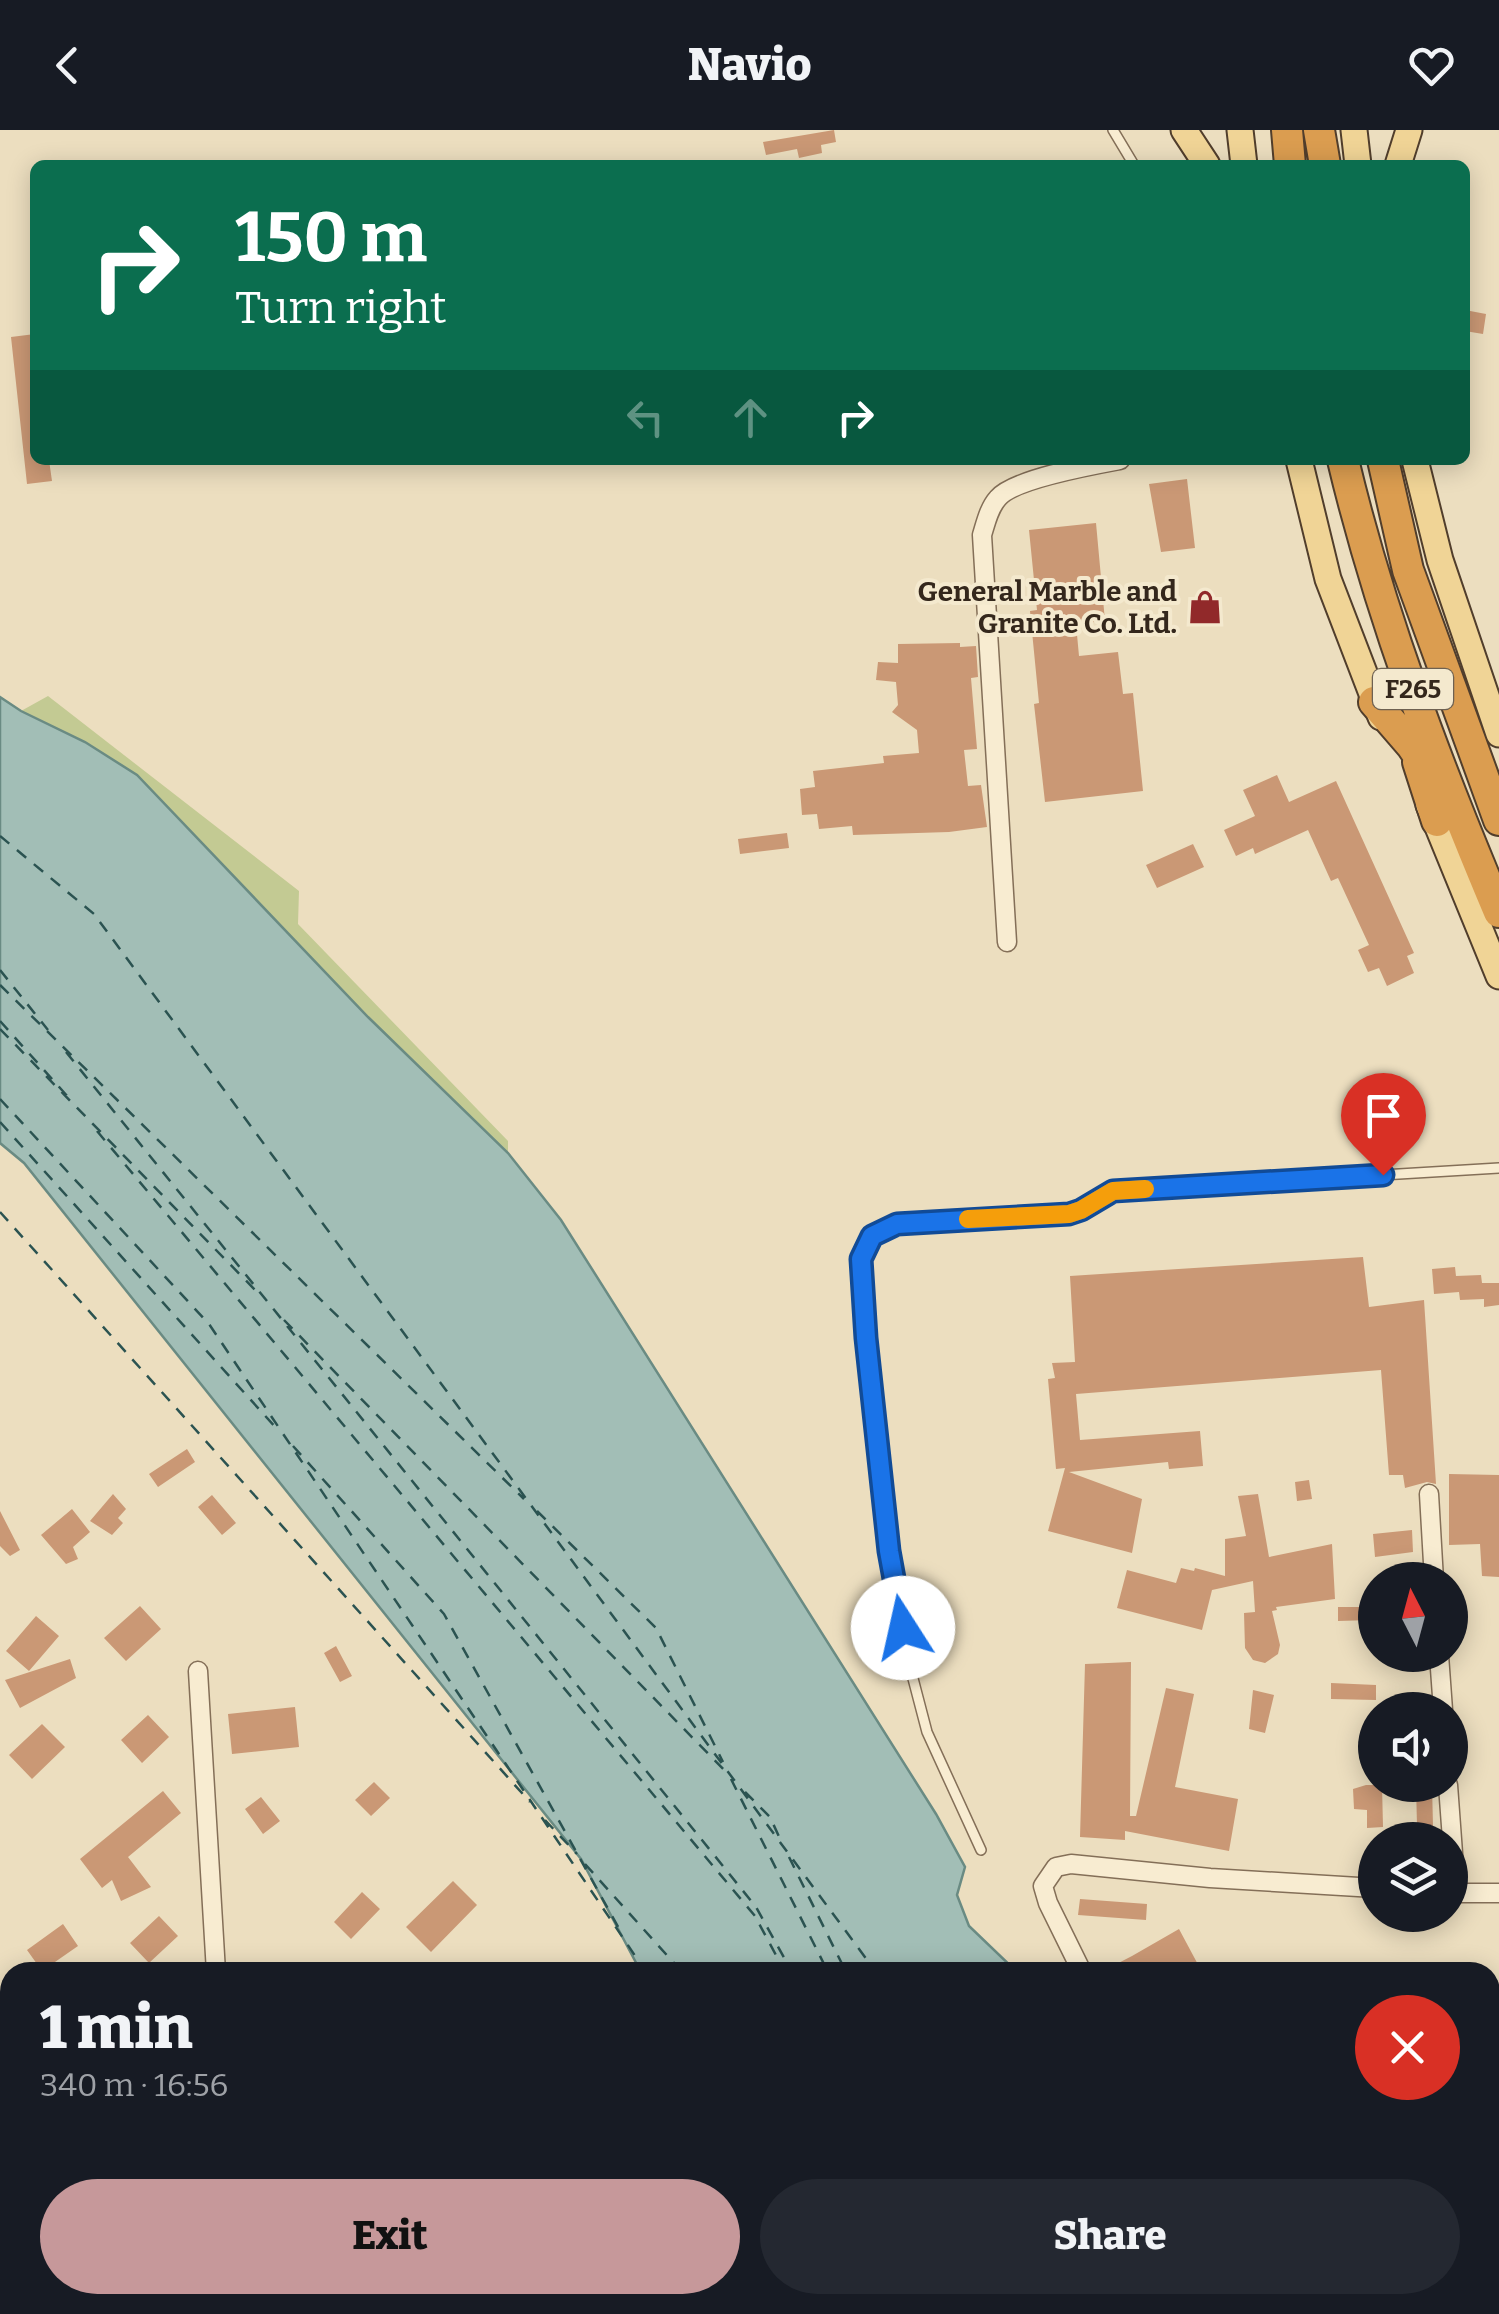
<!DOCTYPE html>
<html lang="en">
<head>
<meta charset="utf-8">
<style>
  :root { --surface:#171b24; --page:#242831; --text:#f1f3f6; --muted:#9ea1a6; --accent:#c6989a }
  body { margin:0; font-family:Bitter,serif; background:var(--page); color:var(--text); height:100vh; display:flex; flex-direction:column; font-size:38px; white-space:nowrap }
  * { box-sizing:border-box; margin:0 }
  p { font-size:32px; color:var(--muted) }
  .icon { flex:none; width:55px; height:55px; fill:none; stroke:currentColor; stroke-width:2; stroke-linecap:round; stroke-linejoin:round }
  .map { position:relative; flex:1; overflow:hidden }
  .sheet { position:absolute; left:0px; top:1832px; width:1500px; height:352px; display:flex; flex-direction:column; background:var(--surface); border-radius:30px 30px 0 0; box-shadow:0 5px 25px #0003 }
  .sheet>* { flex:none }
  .banner { position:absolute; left:30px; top:30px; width:1440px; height:305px; border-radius:15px; box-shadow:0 5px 25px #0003; background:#0b6e4f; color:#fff; overflow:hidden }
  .needle { width:65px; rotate:354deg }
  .fabs { position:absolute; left:1358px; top:1432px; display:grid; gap:20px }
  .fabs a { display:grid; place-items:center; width:110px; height:110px; border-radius:50%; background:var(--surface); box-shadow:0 5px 25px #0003; font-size:50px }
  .pin { position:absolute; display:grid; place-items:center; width:85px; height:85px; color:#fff; margin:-102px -42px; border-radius:50% 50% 50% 0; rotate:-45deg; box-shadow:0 0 10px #0007 }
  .pin .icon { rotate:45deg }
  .me { position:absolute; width:110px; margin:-55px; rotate:350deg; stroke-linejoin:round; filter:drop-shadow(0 0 8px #0008) }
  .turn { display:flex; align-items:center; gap:35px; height:210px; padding:0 40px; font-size:45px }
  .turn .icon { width:130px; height:130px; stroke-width:2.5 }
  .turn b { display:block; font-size:70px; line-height:85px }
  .lanes { display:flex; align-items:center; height:95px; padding:0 40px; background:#0003; justify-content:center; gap:50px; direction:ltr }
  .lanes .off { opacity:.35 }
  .round { display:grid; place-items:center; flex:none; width:105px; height:105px; border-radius:52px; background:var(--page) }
  .summary { display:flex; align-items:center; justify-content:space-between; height:170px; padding:0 40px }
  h1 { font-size:60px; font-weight:800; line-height:75px }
  .primary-button { display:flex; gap:20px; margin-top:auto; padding:20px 40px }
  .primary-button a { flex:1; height:115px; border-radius:60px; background:var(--accent); color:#111; font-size:40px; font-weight:800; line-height:115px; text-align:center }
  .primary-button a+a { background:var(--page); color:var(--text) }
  header { display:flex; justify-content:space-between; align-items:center; height:130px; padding:0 40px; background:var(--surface); font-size:45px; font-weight:800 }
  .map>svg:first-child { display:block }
  .green { fill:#c3ca93 }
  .water { fill:#a2beb6; stroke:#6a8b83; stroke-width:2.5 }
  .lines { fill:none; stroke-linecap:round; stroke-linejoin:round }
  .ferry { stroke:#2b5351; stroke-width:2.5; stroke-dasharray:12 10; stroke-linecap:butt }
  .building { fill:#ca9875 }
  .service-casing { stroke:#846f58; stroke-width:12 }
  .minor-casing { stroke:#846f58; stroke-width:21 }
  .primary-casing { stroke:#513e2c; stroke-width:29 }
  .motorway-casing { stroke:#513e2c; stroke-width:34 }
  .service { stroke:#f8ecd1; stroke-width:9 }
  .minor { stroke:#f8ecd1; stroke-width:18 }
  .primary { stroke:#f0d496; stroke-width:25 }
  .motorway { stroke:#db9d50; stroke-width:30 }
  .route-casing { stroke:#114b97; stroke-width:25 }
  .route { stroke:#1a73e8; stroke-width:18 }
  .slow { stroke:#f59e0b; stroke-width:18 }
  .labels { text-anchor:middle; stroke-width:8; stroke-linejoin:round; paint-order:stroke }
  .shield { fill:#f4e9ce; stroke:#6e6151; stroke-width:2.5 }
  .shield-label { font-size:25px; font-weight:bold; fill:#34271c }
  .poi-label { font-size:28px; font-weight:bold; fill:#34271c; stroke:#f4e9ce; text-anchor:end }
</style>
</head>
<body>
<header><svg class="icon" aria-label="back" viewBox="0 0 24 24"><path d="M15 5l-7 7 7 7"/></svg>Navio<svg class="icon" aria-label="heart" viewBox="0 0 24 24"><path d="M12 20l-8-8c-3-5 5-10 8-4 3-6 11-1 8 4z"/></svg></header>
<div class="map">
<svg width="1499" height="2184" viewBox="0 0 1499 2184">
  <rect width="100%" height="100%" fill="#ecdebf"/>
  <!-- green -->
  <path class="green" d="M48,566l251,195 -1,33 210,217v12l-140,-136 -231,-242 -52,-33 -64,-31z"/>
  <!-- water -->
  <path class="water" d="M0,567l21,14 64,31 52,33 231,242 140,136 53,67 375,594 29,53 -8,28 12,31 48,46h-376l-60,-113 -557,-696 -24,-20z
    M814,2175h392l5,9h-392z"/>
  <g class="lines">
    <!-- ferry -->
    <path class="ferry" d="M0,706l94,78 782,1058
      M0,840l48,60
      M0,855l524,514
      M0,891l69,77
      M0,899l261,267
      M66,922l690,855 36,65
      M0,969l209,225 437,648
      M0,992l277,307
      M97,1001l658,785 30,56
      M0,1082l530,590
      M284,1190l445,455
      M293,1316l151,168 178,320
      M537,1381l119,117 67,134
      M731,1649l97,193
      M745,1662l25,25 11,24
      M545,1690l32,34
      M789,1727l57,115
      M585,1734l97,108
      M828,2175l5,9
      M871,2175l6,9
      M959,2175l5,9
      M981,2175l8,9
      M993,2175l5,9
      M1009,2175l4,9
      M1087,2175l5,9"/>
  </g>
  <!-- building -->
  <path class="building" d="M834,0l2,12 -15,3 1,8 -23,5 -2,-9 -31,6 -3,-13z
    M1465,180l21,4 -3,20 -18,-3z
    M35,204v126h14l3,21 -25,3 -16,-147z
    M1187,349l8,69 -34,4 -12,-68z
    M1096,393l9,98 -29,3 3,32 39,-4 5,42 10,-1 10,98 -98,11 -11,-98 5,-1 -9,-92 7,-1 -8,-80z
    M960,513v4l16,-1 2,31 -7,1 6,71 -13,1 4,36 13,-1 6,42 -38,5 -96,3 -1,-9 -33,3 -2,-15 -15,1 -2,-26 15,-2 -2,-16 71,-8 -1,-7 36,-3 -2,-23 -25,-18 6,-7 -2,-23 -20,-2 2,-18 20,1v-19z
    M1277,645l12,27 47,-21 78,172 -7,3 7,17 -27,13 -8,-18 -11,4 -10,-22 11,-5 -31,-67 -7,3 -23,-51 -53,24 -2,-6 -17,8 -12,-26 31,-14 -12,-26z
    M787,703l2,15 -49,6 -2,-15z
    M1193,714l11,23 -47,21 -11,-23z
    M1363,1127l6,50 55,-7 12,184 -9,-2 -22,6 -2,-13h-14l-8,-105 -305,24 4,46 120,-9 3,35 -34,3 -1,-7 -99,10 73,27 -10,54 -84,-22 17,-63 -9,1 -8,-90 7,-1 -3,-15 23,-1 -5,-86z
    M1455,1137l1,9 25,-1 1,8h17v22l-15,2v-8l-24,1 -1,-8 -25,2 -2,-25z
    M187,1319l8,13 -37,25 -9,-13z
    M1449,1344l50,1v102l-17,-1 -2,-32 -31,1z
    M1309,1350l3,19 -15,2 -2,-19z
    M113,1364l13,15 -8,9 5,5 -11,12 -22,-14z
    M1258,1364l11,63 63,-13 3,55 -59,8 1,3 -5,1 8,34 -2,9 -13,9 -12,-3 -8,-12 -1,-35 11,-1 -2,-31 -41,9 -10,40 -85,-22 10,-38 49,13 5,-15 13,3 1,-3 30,8v-37l21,-3 -8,-40z
    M212,1365l24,28 -14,12 -24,-28z
    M72,1379l18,23 -17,15 5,12 -12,5 -25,-29z
    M0,1381l20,39 -10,6 -10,-10z
    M1412,1400l1,22 -38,5 -2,-23z
    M140,1476l21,23 -35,32 -22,-23z
    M1338,1477h33l1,13 -34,1z
    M36,1486l23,20 -30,35 -23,-20z
    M336,1516l16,30 -12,6 -16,-29z
    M70,1529l6,19 -56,30 -15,-28z
    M1131,1532l-1,154h6l30,-128 28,6 -19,93 63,12 -9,52 -104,-20v9l-45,-3 5,-173z
    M1331,1553l45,2v15l-45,-1z
    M1253,1560l21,5 -9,38 -16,-4z
    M295,1577l4,40 -67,7 -4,-40z
    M148,1585l21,22 -27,26 -21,-23z
    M42,1594l23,23 -33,32 -23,-24z
    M374,1652l16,16 -19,18 -16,-16z
    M1366,1655h16l1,42 -16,1v-18l-13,-1 -1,-20z
    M1416,1655h16l1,41h-16z
    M163,1661l18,22 -53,44 23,30 -30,14 -9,-21 -10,8 -22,-29z
    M261,1667l19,24 -17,13 -18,-25z
    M453,1751l24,24 -46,47 -25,-25z
    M362,1762l18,17 -29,30 -17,-17z
    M1080,1769l67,5 -1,16 -68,-5z
    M159,1786l19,20 -29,27 -19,-20z
    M63,1794l15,22 -36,25 -15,-21z
    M1179,1799l23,43h-101l31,-16z"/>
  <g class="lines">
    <!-- service casing -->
    <g class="service-casing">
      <path id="service" d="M1113,0l21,35
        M981,1720l-54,-118 -17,-65 -21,-116 -23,-213 -5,-79 12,-23 24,-12 172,-10 12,-3 32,-20 386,-23
        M303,2184l3,-8"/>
    </g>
    <!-- minor casing -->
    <g class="minor-casing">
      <path id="minor" d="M1007,812l-25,-407c4,-13 7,-27 16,-37 16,-19 95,-33 122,-38
        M1429,1364l5,86
        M1439,1525l4,55
        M198,1541l18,301
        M1448,1655l8,109
        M1450,1763h49
        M1082,1842l-34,-69 -5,-17 13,-19 15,-3 139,14 165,10
        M0,1890l10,-3
        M0,2082v3
        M725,2175l4,9
        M1250,2175l4,9"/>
    </g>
    <!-- primary casing -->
    <g class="primary-casing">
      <path id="primary" d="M1184,0l23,35
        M1240,0l4,35
        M1354,0l4,35
        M1398,35l11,-35
        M1299,330l29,119 53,138
        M1415,330l25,100 59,174
        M1429,675l70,171"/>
    </g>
    <!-- motorway casing -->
    <g class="motorway-casing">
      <path id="motorway" d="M1287,0l3,35
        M1319,0l6,35
        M1343,330c37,155 94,305 156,452
        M1383,330l25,110 91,250
        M1374,572l38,44 19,28
        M1418,632l19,59"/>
    </g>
    <!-- service -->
    <use href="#service" class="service"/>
    <!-- minor -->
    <use href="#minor" class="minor"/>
    <!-- primary -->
    <use href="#primary" class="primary"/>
    <!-- motorway -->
    <use href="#motorway" class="motorway"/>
  </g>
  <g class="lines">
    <!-- route casing -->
    <g class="route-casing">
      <path id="route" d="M903,1498l-14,-77 -23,-213 -5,-79 11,-23 25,-12 172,-10 12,-4 32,-19 270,-16"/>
    </g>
    <!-- route -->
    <use href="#route" class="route"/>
    <!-- slow -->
    <path class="slow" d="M968,1089l101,-5 12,-4 32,-19 32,-2"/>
  </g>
  <!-- icons -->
  <defs>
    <g id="shop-bare" transform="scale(2.7)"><path d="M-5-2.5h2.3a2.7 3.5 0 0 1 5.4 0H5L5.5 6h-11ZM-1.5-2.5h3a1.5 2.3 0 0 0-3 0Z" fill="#91292a" stroke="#f4e9ce" stroke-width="2.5" paint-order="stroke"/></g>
  </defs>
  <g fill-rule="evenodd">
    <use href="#shop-bare" x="1205" y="477"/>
  </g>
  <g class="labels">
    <!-- shield labels -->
    <rect class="shield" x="1373" y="539" width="80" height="40" rx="8"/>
    <g class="shield-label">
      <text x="1413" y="568">F265</text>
    </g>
    <!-- poi labels -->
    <g class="poi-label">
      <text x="1177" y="471">General Marble and<tspan x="1177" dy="32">Granite Co. Ltd.</tspan></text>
    </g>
  </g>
</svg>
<div class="fabs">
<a><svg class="needle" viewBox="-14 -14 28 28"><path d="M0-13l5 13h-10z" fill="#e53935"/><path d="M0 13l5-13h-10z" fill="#9ea1a6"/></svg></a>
<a><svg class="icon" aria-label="sound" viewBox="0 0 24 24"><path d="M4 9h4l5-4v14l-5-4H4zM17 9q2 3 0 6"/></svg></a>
<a><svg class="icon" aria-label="layers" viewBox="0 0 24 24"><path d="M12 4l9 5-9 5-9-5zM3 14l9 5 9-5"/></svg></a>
</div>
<div class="pin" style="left:1383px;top:1045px;background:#d93025"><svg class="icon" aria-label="arrive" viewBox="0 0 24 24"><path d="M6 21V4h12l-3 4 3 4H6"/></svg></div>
<svg class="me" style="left:903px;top:1498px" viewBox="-20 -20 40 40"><circle r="19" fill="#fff"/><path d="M0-13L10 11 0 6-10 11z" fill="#1a73e8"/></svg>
<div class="banner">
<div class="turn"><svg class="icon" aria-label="right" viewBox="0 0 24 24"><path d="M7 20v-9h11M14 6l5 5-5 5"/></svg><div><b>150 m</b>Turn right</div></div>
<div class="lanes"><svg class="icon off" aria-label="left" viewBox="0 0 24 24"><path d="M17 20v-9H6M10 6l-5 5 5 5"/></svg><svg class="icon off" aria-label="ahead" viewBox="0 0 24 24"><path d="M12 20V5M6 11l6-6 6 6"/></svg><svg class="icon" aria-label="right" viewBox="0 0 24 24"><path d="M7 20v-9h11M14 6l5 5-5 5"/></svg></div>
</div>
<section class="sheet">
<div class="summary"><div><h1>1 min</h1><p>340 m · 16:56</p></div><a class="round" style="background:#d93025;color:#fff"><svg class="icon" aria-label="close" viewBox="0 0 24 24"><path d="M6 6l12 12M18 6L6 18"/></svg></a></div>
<div class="primary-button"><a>Exit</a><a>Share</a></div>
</section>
</div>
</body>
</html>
